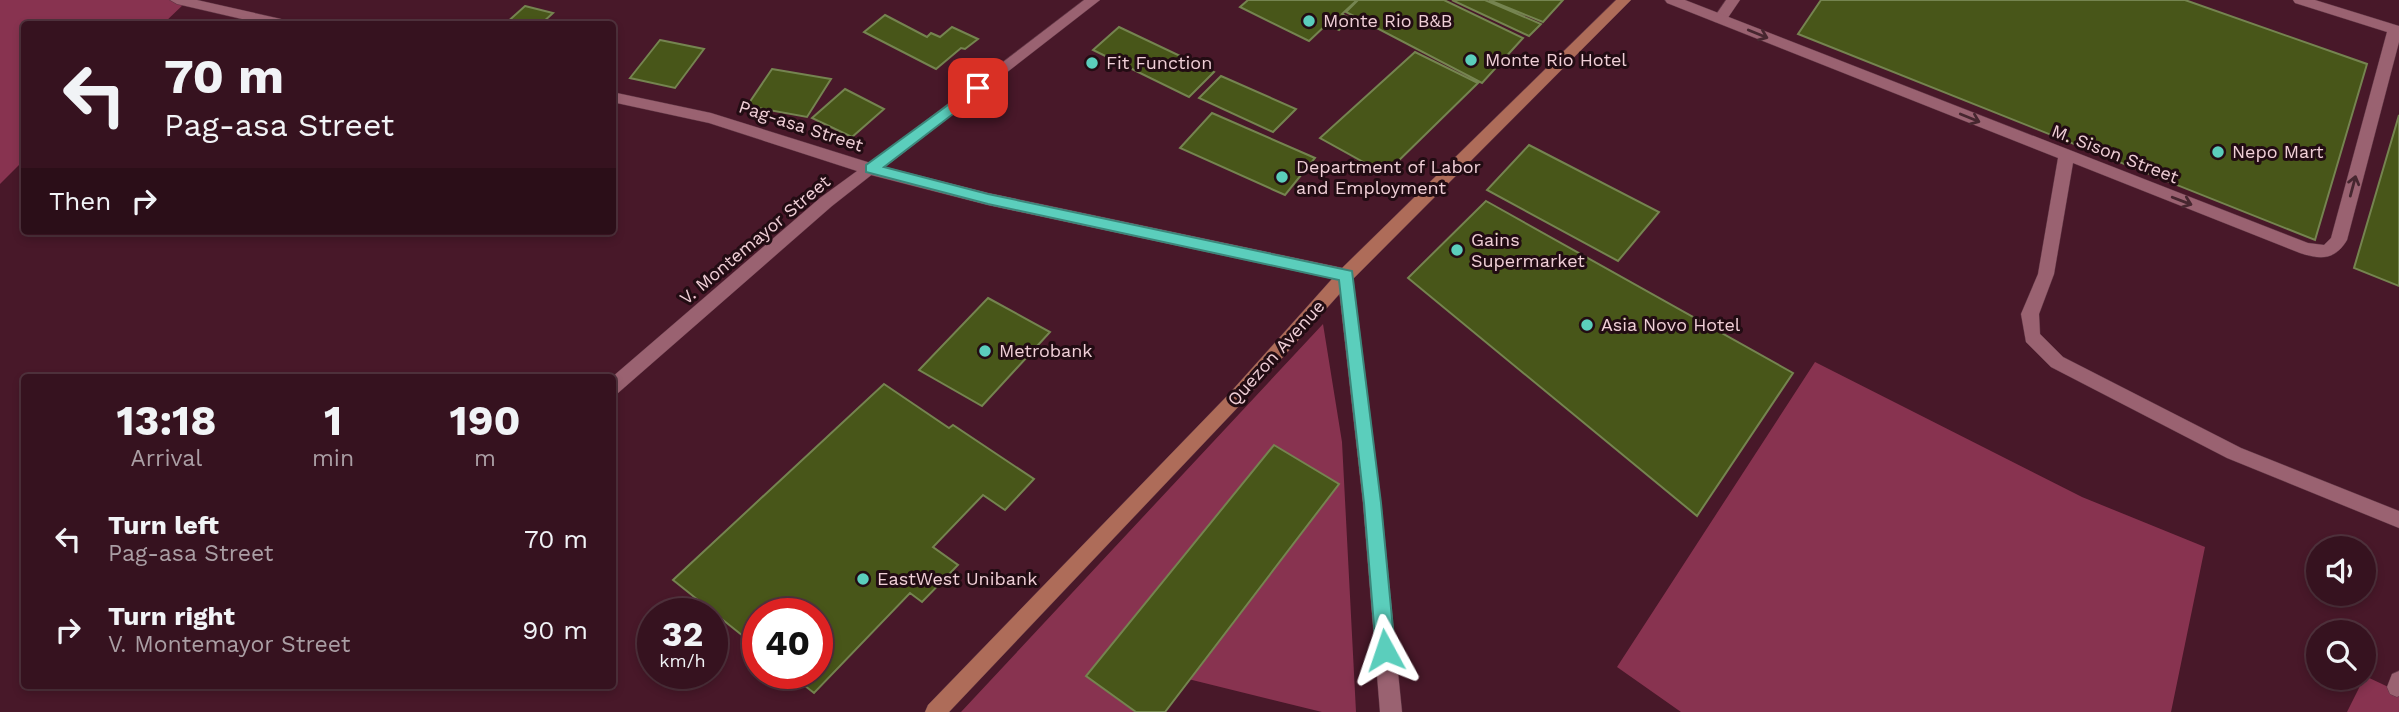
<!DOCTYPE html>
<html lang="en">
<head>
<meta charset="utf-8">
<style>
  :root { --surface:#36121f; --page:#3d1b28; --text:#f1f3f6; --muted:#aa9ea4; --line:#50323d }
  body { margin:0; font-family:"Work Sans",sans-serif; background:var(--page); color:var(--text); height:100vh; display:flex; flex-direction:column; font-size:26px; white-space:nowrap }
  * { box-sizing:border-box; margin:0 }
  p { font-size:23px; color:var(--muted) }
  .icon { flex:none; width:38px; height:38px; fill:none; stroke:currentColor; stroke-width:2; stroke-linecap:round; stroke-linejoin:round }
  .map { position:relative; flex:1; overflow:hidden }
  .drawer { position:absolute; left:21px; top:374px; width:595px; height:315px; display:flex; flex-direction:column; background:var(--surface); border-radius:7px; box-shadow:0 4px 10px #0003,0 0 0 2px var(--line) }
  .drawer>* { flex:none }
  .top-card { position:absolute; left:21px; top:21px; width:595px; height:214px; border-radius:7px; box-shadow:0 4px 10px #0003,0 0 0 2px var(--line); background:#36121f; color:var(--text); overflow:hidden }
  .buttons { position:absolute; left:2306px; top:536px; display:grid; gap:14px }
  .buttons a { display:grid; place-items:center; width:70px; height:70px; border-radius:50%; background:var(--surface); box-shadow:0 4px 10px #0003,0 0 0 2px var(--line); font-size:35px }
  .speed { position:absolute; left:637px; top:598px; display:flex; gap:14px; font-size:35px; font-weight:700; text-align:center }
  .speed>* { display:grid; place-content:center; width:91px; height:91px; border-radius:50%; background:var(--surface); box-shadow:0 4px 10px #0003,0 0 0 2px var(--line); line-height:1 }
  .speed small { font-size:18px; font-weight:400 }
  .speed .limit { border:10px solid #d22; background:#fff; color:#111 }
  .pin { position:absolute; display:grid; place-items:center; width:60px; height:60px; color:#fff; margin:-30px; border-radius:14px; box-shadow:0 4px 10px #0006 }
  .me { position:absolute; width:77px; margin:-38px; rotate:355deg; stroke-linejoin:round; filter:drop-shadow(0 0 5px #0008) }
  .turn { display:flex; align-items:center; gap:24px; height:147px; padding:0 28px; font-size:32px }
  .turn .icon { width:91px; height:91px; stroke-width:2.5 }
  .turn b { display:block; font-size:49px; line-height:60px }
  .then { display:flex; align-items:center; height:66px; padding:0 28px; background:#0003; gap:14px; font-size:26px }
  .eta { display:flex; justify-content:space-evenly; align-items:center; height:119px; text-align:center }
  .eta b { font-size:42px; font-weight:700; line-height:49px }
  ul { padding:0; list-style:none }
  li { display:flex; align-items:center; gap:21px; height:91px; padding:0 28px }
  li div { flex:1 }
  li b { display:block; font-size:26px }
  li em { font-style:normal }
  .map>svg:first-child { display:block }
  .green { fill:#883350 }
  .building { fill:#485619; stroke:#758450; stroke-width:2 }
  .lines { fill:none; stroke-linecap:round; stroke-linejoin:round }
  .service-casing { stroke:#5f3644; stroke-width:1 }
  .minor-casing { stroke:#5f3644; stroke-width:1 }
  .tertiary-casing { stroke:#5f3644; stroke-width:1 }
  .secondary-casing { stroke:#5f3644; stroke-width:1 }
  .service { fill:#9a6271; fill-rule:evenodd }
  .minor { fill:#9a6271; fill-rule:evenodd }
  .tertiary { fill:#9a6271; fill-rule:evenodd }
  .secondary { fill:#ae6c59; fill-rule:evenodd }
  .oneway { stroke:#46262f }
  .route { fill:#5bcebc; stroke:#3b867a; stroke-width:2 }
  .poi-dot { fill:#5bcebc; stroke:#220c13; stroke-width:2.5 }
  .labels { text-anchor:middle; stroke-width:6; stroke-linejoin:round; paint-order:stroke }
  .poi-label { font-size:18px; fill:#f0cfd7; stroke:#220c13; text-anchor:start }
  .street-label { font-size:18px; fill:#f0cfd7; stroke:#220c13 }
</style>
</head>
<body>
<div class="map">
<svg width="2399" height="712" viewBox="0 0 2399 712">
  <rect width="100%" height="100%" fill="#481829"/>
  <!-- green -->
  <path class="green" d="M0,0h177l9,2 -23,22h-139v136l-24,24z
    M1323,324l19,118 14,270h-34l-146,-36 -17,36h-198z
    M1815,362l267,135 123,50 -34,165h-490l-64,-45z
    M2365,676l34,16v20h-52z"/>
  <!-- building -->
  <path class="building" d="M1248,0h109l-15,14 9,5 -12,11 -12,-6 -18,17 -69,-34z
    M1358,0h86l79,38 -41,45 -136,-71z
    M1452,0h33l56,24 -12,12z
    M1489,0h74l-20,22z
    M1821,0h364l182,64 -52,176 -517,-206z
    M525,6l28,7 -12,11h-36z
    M885,15l42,22 4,-4 9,4 12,-10 26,12 -13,10 -4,-1 -25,21 -72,-37z
    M1119,27l95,45 -25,25 -96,-47z
    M660,40l44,9 -29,39 -45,-10z
    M1415,52l63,31 -93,91 -65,-36z
    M772,69l59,10 -24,38 -60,-11z
    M1221,76l75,33 -23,23 -74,-34z
    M845,89l39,20 -32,28 -40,-19z
    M1212,113l103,45 -30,37 -105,-47z
    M2399,115v171l-45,-18z
    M1529,145l130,67 -41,49 -131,-71z
    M1486,201l307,172 -96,143 -289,-238z
    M988,298l62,34 -68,74 -63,-36z
    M884,384l65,44 4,-3 81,54 -29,31 -22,-15 -50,52 25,18 -36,37 -12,-9 -96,100 -24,-19h27v-60h-59v34l-85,-68z
    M1274,445l65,39 -174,228h-29l-50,-36z"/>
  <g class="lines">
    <!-- service casing -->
    <g class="service-casing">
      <path id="service" d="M1726,0h14l-15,22h-10l-2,-3z
        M2399,671v25l-2,1 -7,-3 -3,-7 5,-13z"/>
    </g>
    <!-- minor casing -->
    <g class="minor-casing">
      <path id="minor" d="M170,0h27l84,19 7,5h-25l-86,-20z
        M1665,0h20l623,243 16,2 7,-7 56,-206 -92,-29 -2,-3h22l84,26v16l-52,198c-12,20 -26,20 -47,13l-227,-90 -19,111 -15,40 1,20 23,23 178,91 158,63v17l-172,-70 -176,-91 -25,-25 -5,-28 17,-40 20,-116 -391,-155z
        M612,92l99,21 166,52 2,4 -47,37 -214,187 -6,2 -1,-17 209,-180 37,-27 -148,-48 -97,-21z"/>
    </g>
    <!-- tertiary casing -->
    <g class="tertiary-casing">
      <path id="tertiary" d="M1084,0h16l-215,167 103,26 364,77 29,233 21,209h-22l-17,-209 -25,-223 -350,-75 -117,-30 -8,-6z"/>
    </g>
    <!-- secondary casing -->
    <g class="secondary-casing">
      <path id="secondary" d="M1616,0h15l-279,280 -112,125 -291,307h-24l3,-7 300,-310 112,-125z"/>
    </g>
    <!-- service -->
    <use href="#service" class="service"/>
    <!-- minor -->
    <use href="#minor" class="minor"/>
    <!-- tertiary -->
    <use href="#tertiary" class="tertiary"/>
    <!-- secondary -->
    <use href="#secondary" class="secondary"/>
  </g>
  <!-- one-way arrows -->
  <defs><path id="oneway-shaft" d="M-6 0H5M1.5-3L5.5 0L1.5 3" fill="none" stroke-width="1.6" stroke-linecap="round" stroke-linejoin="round" transform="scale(1.75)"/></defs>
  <g class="oneway">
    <use href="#oneway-shaft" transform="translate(1758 34) rotate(22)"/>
    <use href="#oneway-shaft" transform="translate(1970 118) rotate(22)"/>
    <use href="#oneway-shaft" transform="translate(2353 186) rotate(-75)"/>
    <use href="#oneway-shaft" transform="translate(2182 201) rotate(21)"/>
  </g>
  <!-- route -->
  <path class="route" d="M978,83l6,5 -1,3 -99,76 104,27 364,77 29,232 14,147 -3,6 -7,3 -6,-3 -3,-6 -12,-147 -25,-223 -351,-76 -122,-32v-7z"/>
  <!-- markers -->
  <g class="poi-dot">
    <circle cx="1309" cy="21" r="7"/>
    <circle cx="1471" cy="60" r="7"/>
    <circle cx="1092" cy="63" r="7"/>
    <circle cx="2218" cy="152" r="7"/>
    <circle cx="1282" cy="177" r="7"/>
    <circle cx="1457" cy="250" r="7"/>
    <circle cx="1587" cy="325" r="7"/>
    <circle cx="985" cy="351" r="7"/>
    <circle cx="863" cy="579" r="7"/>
  </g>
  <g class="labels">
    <!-- poi labels -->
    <g class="poi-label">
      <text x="1323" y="27">Monte Rio B&amp;B</text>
      <text x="1485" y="66">Monte Rio Hotel</text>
      <text x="1106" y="69">Fit Function</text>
      <text x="2232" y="158">Nepo Mart</text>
      <text x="1296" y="173">Department of Labor<tspan x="1296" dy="21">and Employment</tspan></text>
      <text x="1471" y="246">Gains<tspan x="1471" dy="21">Supermarket</tspan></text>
      <text x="1601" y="331">Asia Novo Hotel</text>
      <text x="999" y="357">Metrobank</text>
      <text x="877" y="585">EastWest Unibank</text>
    </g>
    <!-- street labels -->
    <g class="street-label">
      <text transform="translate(801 126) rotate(18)" y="6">Pag-asa Street</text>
      <text transform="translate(2115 154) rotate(21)" y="6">M. Sison Street</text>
      <text transform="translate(755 240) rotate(-40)" y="6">V. Montemayor Street</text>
      <text transform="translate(1276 353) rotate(-48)" y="6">Quezon Avenue</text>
    </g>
  </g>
</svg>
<div class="buttons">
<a><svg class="icon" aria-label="sound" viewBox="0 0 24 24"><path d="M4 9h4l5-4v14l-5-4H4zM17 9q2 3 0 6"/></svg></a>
<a><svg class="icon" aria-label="search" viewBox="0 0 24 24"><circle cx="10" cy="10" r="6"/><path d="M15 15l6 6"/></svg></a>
</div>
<div class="speed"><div>32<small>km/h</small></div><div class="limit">40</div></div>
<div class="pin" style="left:978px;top:88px;background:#d93025"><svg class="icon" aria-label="arrive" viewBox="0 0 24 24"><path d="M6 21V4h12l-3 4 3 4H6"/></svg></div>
<svg class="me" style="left:1385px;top:650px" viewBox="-20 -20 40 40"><path d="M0-17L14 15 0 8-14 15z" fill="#5bcebc" stroke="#fff" stroke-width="4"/></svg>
<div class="top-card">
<div class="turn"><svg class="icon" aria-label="left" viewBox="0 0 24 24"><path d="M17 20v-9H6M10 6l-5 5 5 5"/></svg><div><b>70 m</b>Pag-asa Street</div></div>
<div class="then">Then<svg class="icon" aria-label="right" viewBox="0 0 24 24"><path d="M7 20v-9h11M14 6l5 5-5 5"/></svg></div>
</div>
<section class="drawer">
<div class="eta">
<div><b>13:18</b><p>Arrival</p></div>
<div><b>1</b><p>min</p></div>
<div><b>190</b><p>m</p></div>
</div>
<ul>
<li><svg class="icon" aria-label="left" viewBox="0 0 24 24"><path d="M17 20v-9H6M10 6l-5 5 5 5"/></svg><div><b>Turn left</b><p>Pag-asa Street</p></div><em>70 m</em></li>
<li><svg class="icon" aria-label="right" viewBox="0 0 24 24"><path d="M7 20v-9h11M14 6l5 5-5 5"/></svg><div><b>Turn right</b><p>V. Montemayor Street</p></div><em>90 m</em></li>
</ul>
</section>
</div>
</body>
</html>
